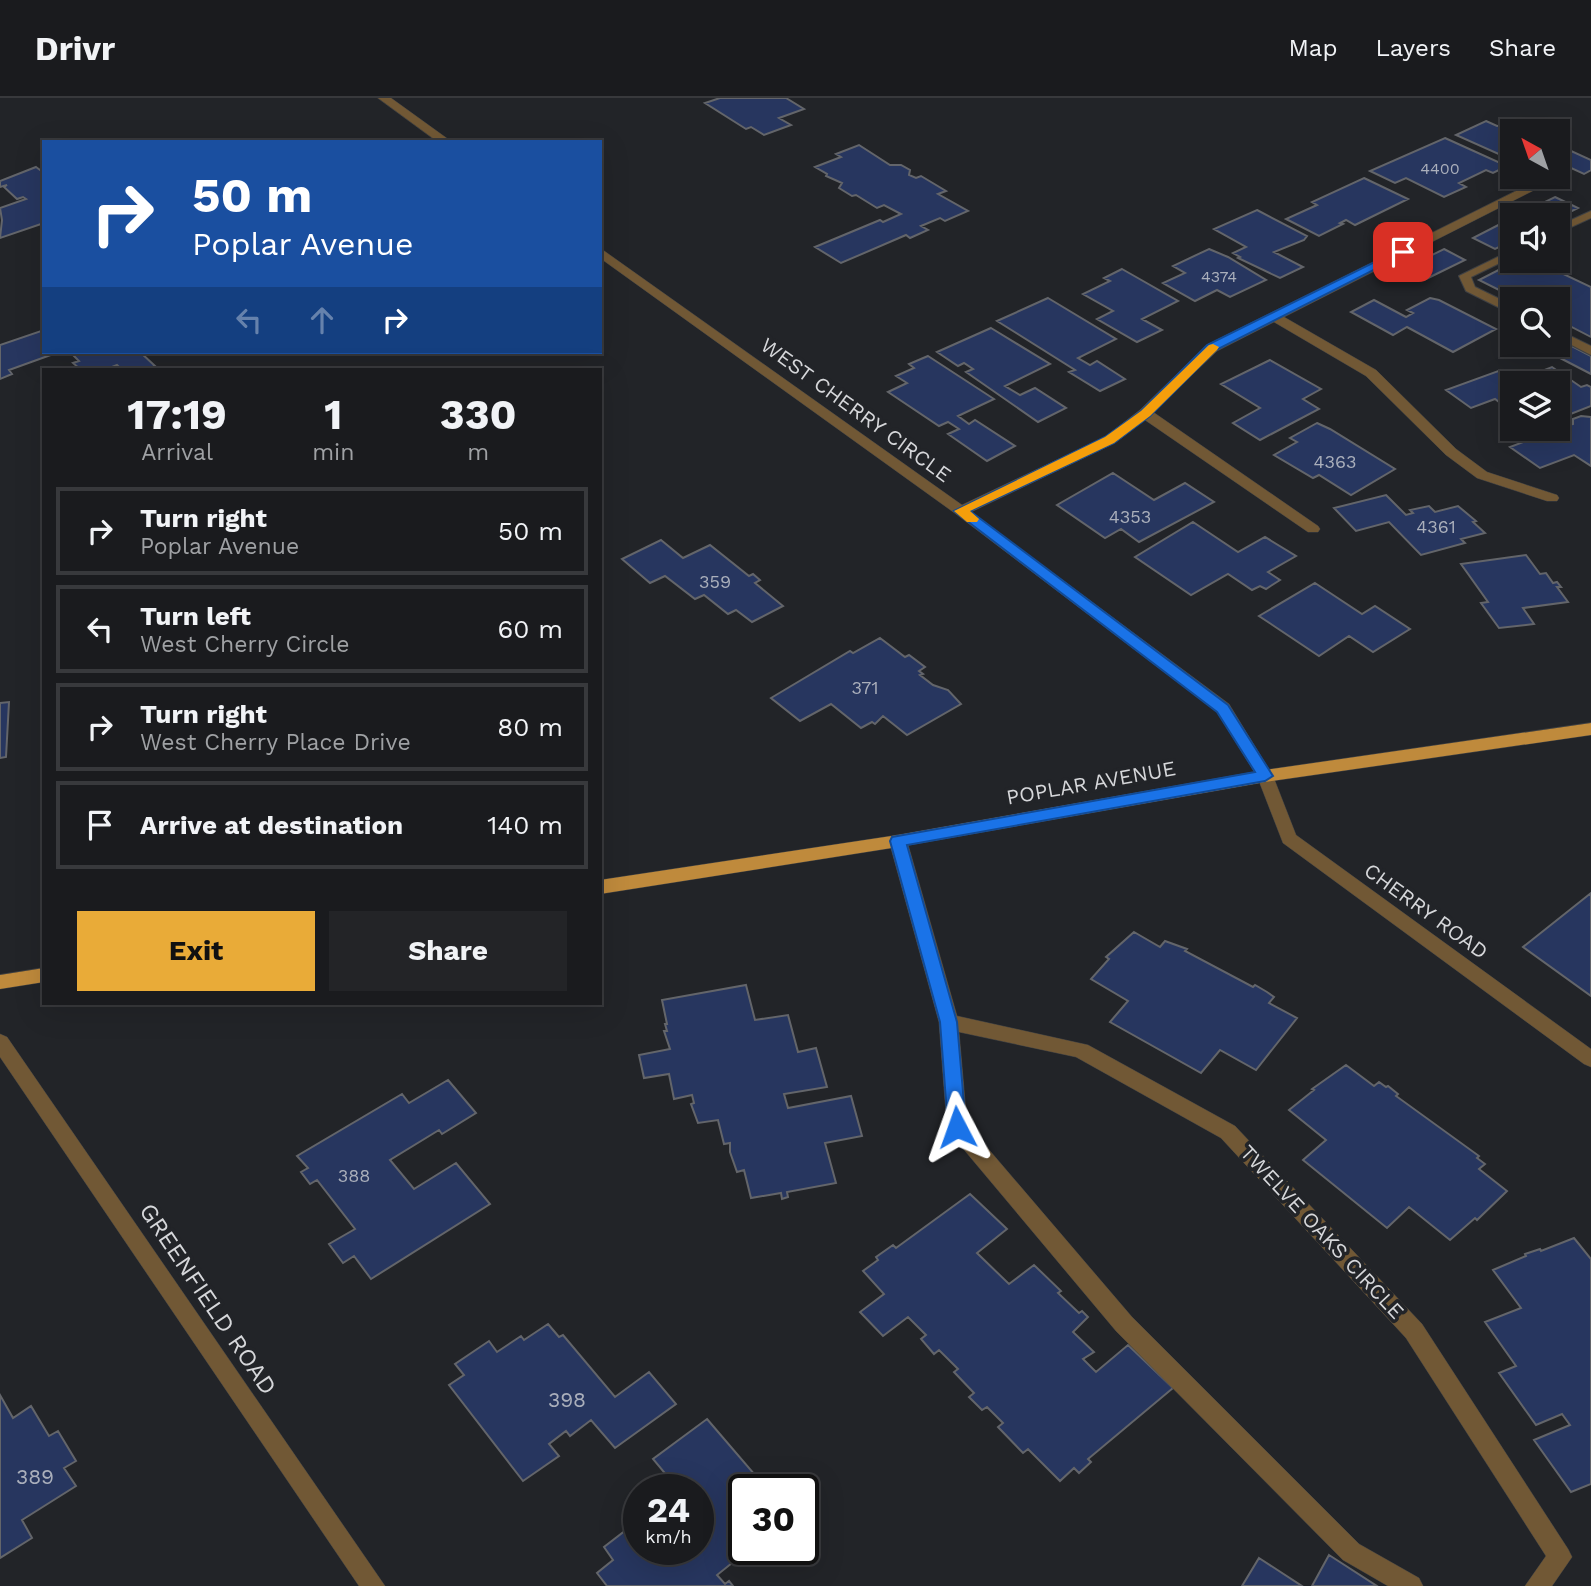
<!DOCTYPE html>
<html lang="en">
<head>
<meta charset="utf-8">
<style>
  :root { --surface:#1a1b1e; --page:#232427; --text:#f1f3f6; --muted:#9fa1a4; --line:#38393c; --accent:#e9ab38 }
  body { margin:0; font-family:"Work Sans",sans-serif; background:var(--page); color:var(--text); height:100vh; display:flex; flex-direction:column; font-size:26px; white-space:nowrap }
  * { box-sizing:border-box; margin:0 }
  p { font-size:23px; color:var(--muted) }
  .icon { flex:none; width:38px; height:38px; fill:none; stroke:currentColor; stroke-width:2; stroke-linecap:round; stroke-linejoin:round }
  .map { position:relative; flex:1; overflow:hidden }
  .sheet { position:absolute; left:42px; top:270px; width:560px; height:637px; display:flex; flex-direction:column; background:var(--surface); border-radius:0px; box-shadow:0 7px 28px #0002,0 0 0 2px var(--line) }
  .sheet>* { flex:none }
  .banner { position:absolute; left:42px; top:42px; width:560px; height:214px; border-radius:0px; box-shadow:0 7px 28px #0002,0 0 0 2px var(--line); background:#1a4fa0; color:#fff; overflow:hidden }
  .needle { width:46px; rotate:320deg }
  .buttons { position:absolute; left:1500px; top:21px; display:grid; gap:14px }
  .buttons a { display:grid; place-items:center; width:70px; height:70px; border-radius:0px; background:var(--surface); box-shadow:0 7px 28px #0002,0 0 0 2px var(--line); font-size:35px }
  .speed { position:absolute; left:623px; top:1376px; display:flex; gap:14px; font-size:35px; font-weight:700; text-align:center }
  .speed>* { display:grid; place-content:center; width:91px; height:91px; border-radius:50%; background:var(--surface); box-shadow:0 7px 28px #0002,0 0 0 2px var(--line); line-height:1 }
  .speed small { font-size:18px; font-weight:400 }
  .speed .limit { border:4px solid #111; border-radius:10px; background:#fff; color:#111 }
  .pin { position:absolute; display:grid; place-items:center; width:60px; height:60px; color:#fff; margin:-30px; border-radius:14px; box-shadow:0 4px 10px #0006 }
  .me { position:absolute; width:77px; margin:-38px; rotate:356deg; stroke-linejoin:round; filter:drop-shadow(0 0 5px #0008) }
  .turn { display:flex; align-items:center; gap:24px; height:147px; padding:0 35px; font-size:32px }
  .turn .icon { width:91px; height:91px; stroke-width:2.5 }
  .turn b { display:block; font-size:49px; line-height:60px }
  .lanes { display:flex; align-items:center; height:66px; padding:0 35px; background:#0003; justify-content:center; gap:35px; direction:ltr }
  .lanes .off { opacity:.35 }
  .eta { display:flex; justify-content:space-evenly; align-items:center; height:119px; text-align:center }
  .eta b { font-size:42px; font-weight:700; line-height:49px }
  .action { display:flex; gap:14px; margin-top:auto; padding:14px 35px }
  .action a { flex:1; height:80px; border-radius:0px; background:var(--accent); color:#111; font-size:28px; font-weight:700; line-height:80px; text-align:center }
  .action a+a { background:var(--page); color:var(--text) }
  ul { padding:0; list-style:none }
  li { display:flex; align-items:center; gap:21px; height:88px; margin:0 14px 10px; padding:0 21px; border:4px solid var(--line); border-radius:0px }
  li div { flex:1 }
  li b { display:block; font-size:26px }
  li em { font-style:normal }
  header { display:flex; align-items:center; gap:42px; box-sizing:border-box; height:98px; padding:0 35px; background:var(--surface); border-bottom:2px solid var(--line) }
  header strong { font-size:33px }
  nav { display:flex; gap:38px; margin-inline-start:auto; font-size:24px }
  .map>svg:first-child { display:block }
  .building { fill:#27365f; stroke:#63656a; stroke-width:2 }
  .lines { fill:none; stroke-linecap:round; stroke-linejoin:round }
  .service-casing { stroke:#3f4144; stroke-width:2 }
  .minor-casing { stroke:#3f4144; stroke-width:1 }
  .primary-casing { stroke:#3f4144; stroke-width:1 }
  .service { fill:#715835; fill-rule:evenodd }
  .minor { fill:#715835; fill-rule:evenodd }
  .primary { fill:#bf8a3c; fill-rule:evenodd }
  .route { fill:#1a73e8; stroke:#114b97; stroke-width:2 }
  .slow { fill:#f59e0b }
  .labels { text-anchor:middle; stroke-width:7; stroke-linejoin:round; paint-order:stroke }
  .far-number-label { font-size:16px; fill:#aaafbb }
  .number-label { font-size:18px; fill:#aaafbb }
  .street-label { font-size:21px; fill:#d6d7da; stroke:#222428 }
  .near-number-label { font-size:21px; fill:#aaafbb }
  .near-street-label { font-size:24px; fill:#d6d7da; stroke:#222428 }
</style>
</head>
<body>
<header>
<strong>Drivr</strong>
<nav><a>Map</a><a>Layers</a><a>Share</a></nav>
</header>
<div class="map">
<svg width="1591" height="1488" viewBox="0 0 1591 1488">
  <rect width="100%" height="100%" fill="#222428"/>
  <!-- building -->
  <path class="building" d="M720,0h66l18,11 -25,9 12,7 -27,10 -13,-8 -5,2 -41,-26z
    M1486,23l11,5 18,-2 17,7h-20v29l-56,-25z
    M1445,40l62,28 -14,7 -7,-3 -27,13 7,4 -22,10 -38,-19 -11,5 -25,-12z
    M859,47l31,20h11l9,5 -1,5 7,3 5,-2 25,15 -8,3 30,17 -23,10 -5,-3 -19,8 7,4 -18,8 -4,-3 -65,28 -26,-16 65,-27 3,2 18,-8 -17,-9 -7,3 -21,-13 -4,1 -13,-8 3,-5 -16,-7 1,-2 -12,-7 26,-10 -5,-3z
    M1558,47l33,15v10l-7,4 -26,-12v-5l3,-2 -3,-1z
    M36,69l4,3 4,-1v54l-44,15 2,-18 -2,-12 26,-9 -3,-2 -6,2 -13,-12 3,-2 -7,2v-6z
    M1364,80l44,21 -53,26 -9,-5 -6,3 3,1 -24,12 -33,-17 31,-14 -5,-3z
    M1555,99l23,11 -20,10v-3h-40z
    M1257,112l50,26 -3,4 -30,12 29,15 -23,11 -42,-20 2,-1 -7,-4 13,-6 -32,-18z
    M1512,120v23l-17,8 -22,-11z
    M1209,151l19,8 38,23 -36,17 -13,-7 -22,11 -32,-18 22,-10 -12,-7z
    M1444,151l21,11 -41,20 -20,-11z
    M1516,163h20l55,26v50l-33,-17v-21h-41l-38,-19z
    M1122,171l56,32 -36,18 20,11 -25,12 -40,-23 16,-8 -30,-17 27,-13 -6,-3z
    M1048,200l68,41 -38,19 12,7 7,-4 28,18 -25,12 -31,-19 6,-2 -78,-49z
    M1430,200l9,2 57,29 -43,23 -46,-25 -14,8 -42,-23 23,-12 32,17 7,-4 -6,-3z
    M991,230l59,36 -45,22 15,9 15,-7 31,20 -28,14 -72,-50 7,-3 -9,-6 -6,3 -21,-14z
    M41,233l3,2v19h15l-50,18 3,4 -12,5v-34z
    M1558,241l33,17v18l-56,-29h23z
    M70,254h70l15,14 -7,3h-27l-4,-4 -10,4h-27l-7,-6 6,-2z
    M928,258l66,43 -36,17 11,8 6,-4 40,26 -28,15 -39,-27 11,-5 -11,-7 -9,4 -51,-34 19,-9 -11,-7 18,-8 -5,-4z
    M1270,262l51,29 -18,10 16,10 -59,31 -27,-17 27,-15 -39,-24z
    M1552,269l29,20 6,-2 4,2v19l-33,13v-36h-46v29l-17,-13 -24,9 -25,-18 55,-20 15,11z
    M1581,318l10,1v49l-17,-11 -34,13 -30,-21 24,-9 -4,-2 43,-12v-5z
    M1317,325l13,6 65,40 -44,26 -32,-20 -6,3 -39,-23 23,-13 -7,-4z
    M1113,375l41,27 31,-17 29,19 -75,40 -18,-13 -16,9 -48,-33z
    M1386,397l20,20 7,-2 -3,-3 19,-4 6,6 23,-6 18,15 -3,1 12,11 -24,6 4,4 -44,12 -32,-33 -33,9 -22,-23z
    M1193,424l45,30 27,-15 31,19 -28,16 12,8 -14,9 -6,-3 -8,4 -24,-16 -37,21 -56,-38z
    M661,442l22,18 27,-13 39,31 4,-2 7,6 -5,3 28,23 -31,16 -16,-12 -8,4 -24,-19 -9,4 -30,-23 -15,7 -28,-24z
    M1526,457l14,19 6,-1 7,10 4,-1 4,5h-4l11,15 -45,6 11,16 -35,4 -18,-25 7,-1 -27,-38z
    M1315,485l47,31 13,-8 35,23 -37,23 -24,-16 -30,20 -60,-40z
    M880,540l25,19 4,-2 16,12 -6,4 4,3 -3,1 13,10 15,5 13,14 -54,31 -24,-19 -8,8 -3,-2 -11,6 -30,-24 -31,17 -29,-23 79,-47 3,2z
    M9,604l-3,55 -6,1v-55z
    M1591,795v103l-68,-49z
    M1134,834l26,15 5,-6 22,8 -2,2 68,36 2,-2 12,7 7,5 -5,6 28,15 -41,52 -36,-20 -19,23 -91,-51 18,-21 -37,-22 18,-20 -3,-2z
    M746,887l9,35 33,-5 10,37 18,-4 11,39 -43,7 4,14 63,-12 11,40 -37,7 11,40 -49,9 1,5 -6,2 -1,-6 -30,5 -7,-28 -7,2 -7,-20v-9l-6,1 -6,-24 -20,3 -7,-19 3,-1 -2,-8 -18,4 -5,-25 -25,4 -5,-23 31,-6 -6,-18h3l-2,-7h2l-5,-24z
    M1346,967l28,21 5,-4 7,5 2,-1 10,8 -2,2 83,60 -2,2 8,6 -6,5 28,22 -30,29 -2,-2 -25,22 -41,-33 -22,21 -84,-68 23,-20 -37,-30 25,-20 -2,-1z
    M448,982l28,33 -34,21 -3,-4 -49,30 24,29 42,-26 34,41 -119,75 -17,-23 -11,7 -14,-19 26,-15 -38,-49 -7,4 -9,-12 7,-4 -11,-12 105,-62 7,9z
    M970,1096l37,35 -30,24 32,31 25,-19 27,26 -3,2 21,20 3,-2 6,6 -15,15 21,20 -11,7 13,13 32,-27 45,43 -85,71 3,3 -12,11 -5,-5 -14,13 -32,-32 -5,4 -25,-26 5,-4 -16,-16 -5,3 -13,-13 5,-4 -20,-21 4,-3 -19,-19 -5,4 -13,-15 5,-4 -18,-18 -25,19 -23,-24 24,-18 -21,-23 15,-11 -2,-3 17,-12 3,3z
    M1574,1140l17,21v225l-20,8 -37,-52 36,-15 -8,-11 -26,11 -37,-52 17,-7 -31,-44 36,-14 -28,-38 33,-14 -1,-2 15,-5 1,2z
    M548,1226l11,13 4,-2 52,62 34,-25 27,32 -61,44 -24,-28 -21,16 -4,-5 -17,13 10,12 -36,25 -74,-96 15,-10 -9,-11 34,-23 8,11 24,-16 3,4z
    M0,1297l13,23 18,-12 18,30 9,-5 18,30 -12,7 12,18 -54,34 10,18 -32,20z
    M707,1321l60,70h-23l1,60 -4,4 1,2 -25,20 8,9 4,-3 4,5h-126l-10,-13 16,-13 -9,-13 26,-20 9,11v11h59v-60h-20l-25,-30z
    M1329,1457l48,31h-65z
    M1259,1460l43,28h-60z"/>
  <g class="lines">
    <!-- service casing -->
    <g class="service-casing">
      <path id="service" d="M1591,113v7l-33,15v-7z
        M1512,152v7l-41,20 4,10 37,18v9l-46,-23 -7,-15z
        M1558,232l33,16v9l-33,-17z"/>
    </g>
    <!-- minor casing -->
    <g class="minor-casing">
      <path id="minor" d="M378,0h13l61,44h-14z
        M1544,79l10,3 -270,137 92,53 80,79 31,23 70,23 2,3 -2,3h-10l-70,-23 -31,-23 -80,-79 -92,-54 -57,29 -64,61 165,114 2,3 -2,3h-10l-163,-112 -30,23 -144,69 258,192 44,72 23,59 295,214v18l-7,-3 -301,-221 -26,-67 -40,-64 -261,-198 -356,-256v-10l362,257 143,-68 35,-27 67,-65z
        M898,737l6,2 3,4 50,175 131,29 147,81 187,198 146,225 4,8 -20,29h-27l21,-30 -140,-218 -185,-200 -145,-81 -117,-25 8,92 165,193 227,227 60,34 4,8h-35l-45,-26 -227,-229 -166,-198 -3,-6 -8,-105 -50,-181 3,-4z
        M0,936l7,3 378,549h-26l-359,-529z"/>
    </g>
    <!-- primary casing -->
    <g class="primary-casing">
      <path id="primary" d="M1591,625v12l-326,47 -367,65 -298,47v-14l298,-45 367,-65z
        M44,870v14l-44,7v-14z"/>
    </g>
    <!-- service -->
    <use href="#service" class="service"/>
    <!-- minor -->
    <use href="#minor" class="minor"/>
    <!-- primary -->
    <use href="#primary" class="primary"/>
  </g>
  <!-- route -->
  <path class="route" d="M1399,152l10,2 -193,98 -66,66 -36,27 -144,68 258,194 45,71 -8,5 -358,64 50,177 9,105 -3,5 -6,2 -7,-2 -2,-5 -8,-105 -50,-181 2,-4 363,-65 -38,-60 -263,-201 151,-74 36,-26 66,-66z"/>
  <!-- slow -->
  <path class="slow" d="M1213,246l6,3 -2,3 -67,66 -36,27 -144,68 9,8 -2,3h-10l-13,-11 151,-74 36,-26 68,-66z"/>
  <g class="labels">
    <!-- far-number labels -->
    <g class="far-number-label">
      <text x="1440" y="76">4400</text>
      <text x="1219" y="184">4374</text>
    </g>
    <!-- number labels -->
    <g class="number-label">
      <text x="1335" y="370">4363</text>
      <text x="1130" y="425">4353</text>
      <text x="1436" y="435">4361</text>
      <text x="715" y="490">359</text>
      <text x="865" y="596">371</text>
      <text x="354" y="1084">388</text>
    </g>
    <!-- street labels -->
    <g class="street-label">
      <text transform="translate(856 312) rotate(36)" y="7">WEST CHERRY CIRCLE</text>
      <text transform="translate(1091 685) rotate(-10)" y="7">POPLAR AVENUE</text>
      <text transform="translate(1426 813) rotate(36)" y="7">CHERRY ROAD</text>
      <text transform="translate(1322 1134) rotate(47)" y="7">TWELVE OAKS CIRCLE</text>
    </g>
    <!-- near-number labels -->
    <g class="near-number-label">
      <text x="567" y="1309">398</text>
      <text x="35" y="1386">389</text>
    </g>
    <!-- near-street labels -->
    <g class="near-street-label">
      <text transform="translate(208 1201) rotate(56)" y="8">GREENFIELD ROAD</text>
    </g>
  </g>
</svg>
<div class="buttons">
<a><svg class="needle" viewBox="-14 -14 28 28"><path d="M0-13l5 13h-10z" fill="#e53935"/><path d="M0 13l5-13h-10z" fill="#9fa1a4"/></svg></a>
<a><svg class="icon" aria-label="sound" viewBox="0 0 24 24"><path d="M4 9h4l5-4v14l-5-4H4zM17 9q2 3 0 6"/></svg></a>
<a><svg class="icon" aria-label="search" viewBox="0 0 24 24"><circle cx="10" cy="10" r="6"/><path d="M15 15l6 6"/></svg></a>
<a><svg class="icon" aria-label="layers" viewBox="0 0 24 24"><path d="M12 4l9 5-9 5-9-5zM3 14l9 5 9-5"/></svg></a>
</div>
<div class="speed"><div>24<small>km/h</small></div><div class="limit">30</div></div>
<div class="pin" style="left:1403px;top:154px;background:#d93025"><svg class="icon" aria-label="arrive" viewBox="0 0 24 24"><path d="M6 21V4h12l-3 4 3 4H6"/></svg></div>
<svg class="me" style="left:957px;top:1029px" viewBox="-20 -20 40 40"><path d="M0-17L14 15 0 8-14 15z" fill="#1a73e8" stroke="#fff" stroke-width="4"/></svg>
<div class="banner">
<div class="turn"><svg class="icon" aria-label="right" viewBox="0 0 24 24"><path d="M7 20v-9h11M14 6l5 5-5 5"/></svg><div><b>50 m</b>Poplar Avenue</div></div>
<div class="lanes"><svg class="icon off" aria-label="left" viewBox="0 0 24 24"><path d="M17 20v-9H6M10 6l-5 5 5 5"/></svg><svg class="icon off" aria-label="ahead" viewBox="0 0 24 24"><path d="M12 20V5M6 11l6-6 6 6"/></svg><svg class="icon" aria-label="right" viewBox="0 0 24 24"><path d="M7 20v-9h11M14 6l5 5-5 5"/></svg></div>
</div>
<section class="sheet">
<div class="eta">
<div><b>17:19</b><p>Arrival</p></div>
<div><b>1</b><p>min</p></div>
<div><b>330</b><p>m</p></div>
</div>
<ul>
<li><svg class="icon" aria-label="right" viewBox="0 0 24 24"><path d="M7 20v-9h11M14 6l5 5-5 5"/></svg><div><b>Turn right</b><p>Poplar Avenue</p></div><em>50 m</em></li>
<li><svg class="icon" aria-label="left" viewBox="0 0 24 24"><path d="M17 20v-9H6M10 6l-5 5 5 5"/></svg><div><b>Turn left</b><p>West Cherry Circle</p></div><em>60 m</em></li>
<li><svg class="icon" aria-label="right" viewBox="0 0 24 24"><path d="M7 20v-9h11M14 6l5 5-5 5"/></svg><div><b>Turn right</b><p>West Cherry Place Drive</p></div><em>80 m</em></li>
<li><svg class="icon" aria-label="arrive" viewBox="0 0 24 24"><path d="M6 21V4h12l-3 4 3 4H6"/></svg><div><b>Arrive at destination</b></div><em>140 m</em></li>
</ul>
<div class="action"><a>Exit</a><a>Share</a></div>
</section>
</div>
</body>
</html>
